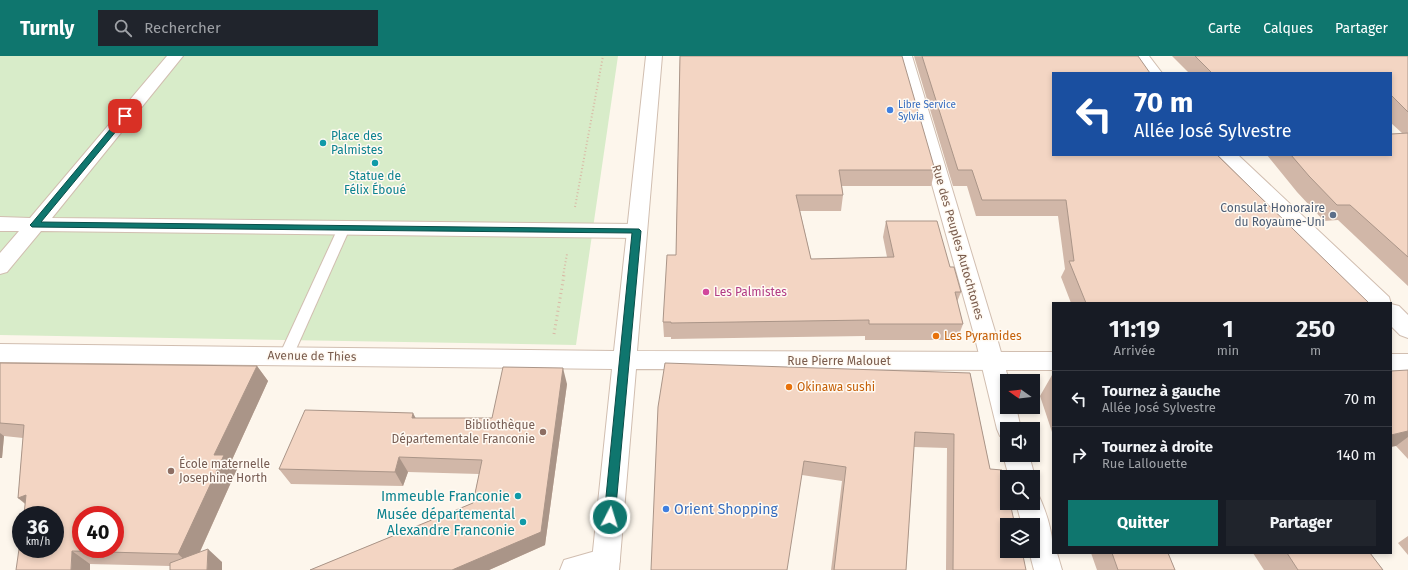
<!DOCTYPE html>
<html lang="fr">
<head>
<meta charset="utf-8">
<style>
  :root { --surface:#171b24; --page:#20242c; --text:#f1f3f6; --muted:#9ea1a6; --line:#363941; --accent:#0f766e }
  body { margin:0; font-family:"Fira Sans",sans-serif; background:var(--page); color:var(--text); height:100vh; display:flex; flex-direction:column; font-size:15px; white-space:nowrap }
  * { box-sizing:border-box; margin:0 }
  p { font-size:13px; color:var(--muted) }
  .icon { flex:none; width:22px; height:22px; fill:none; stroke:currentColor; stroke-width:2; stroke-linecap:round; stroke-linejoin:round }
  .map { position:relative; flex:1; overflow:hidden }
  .sheet { position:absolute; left:1052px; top:246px; width:340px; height:252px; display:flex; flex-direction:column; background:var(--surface); border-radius:0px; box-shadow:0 2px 6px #0003 }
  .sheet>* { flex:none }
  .hud { position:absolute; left:1052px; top:16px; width:340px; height:84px; border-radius:0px; box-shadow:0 2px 6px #0003; background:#1a4fa0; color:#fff; overflow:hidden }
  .needle { width:26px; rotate:284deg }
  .buttons { position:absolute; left:1000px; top:318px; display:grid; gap:8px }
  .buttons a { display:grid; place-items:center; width:40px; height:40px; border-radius:0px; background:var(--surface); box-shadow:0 2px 6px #0003; font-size:20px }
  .speed { position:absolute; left:12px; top:450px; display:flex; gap:8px; font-size:20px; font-weight:700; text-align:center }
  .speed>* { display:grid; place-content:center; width:52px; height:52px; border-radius:50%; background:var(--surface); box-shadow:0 2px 6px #0003; line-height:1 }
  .speed small { font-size:10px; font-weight:400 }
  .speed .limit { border:6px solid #d22; background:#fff; color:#111 }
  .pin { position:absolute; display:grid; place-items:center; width:34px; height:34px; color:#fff; margin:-17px; border-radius:8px; box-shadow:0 2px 6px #0006 }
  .me { position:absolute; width:44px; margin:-22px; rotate:5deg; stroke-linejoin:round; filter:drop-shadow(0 0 3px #0008) }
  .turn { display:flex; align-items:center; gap:14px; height:84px; padding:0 16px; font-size:18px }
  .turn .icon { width:52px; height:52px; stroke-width:2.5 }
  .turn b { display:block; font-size:28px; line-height:34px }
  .eta { display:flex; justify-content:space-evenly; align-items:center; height:68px; text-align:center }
  .eta b { font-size:24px; font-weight:700; line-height:28px }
  .button { display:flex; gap:8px; margin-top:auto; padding:8px 16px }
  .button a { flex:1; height:46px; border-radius:0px; background:var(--accent); color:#fff; font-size:16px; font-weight:700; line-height:46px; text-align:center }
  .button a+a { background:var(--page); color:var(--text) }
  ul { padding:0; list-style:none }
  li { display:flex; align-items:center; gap:12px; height:56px; padding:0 16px; border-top:1px solid var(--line) }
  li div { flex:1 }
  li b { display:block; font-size:15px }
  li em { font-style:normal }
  header { display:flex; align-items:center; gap:24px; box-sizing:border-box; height:56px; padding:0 20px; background:var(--accent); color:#fff }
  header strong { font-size:19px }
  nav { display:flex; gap:22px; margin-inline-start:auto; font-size:14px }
  .search { width:280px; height:36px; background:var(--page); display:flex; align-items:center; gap:10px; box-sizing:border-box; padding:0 14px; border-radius:0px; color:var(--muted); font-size:15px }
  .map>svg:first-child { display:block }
  .green { fill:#d8ecc9 }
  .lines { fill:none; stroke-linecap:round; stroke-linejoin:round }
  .service-casing { stroke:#d1beb0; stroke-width:2 }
  .minor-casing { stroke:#d1beb0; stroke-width:2 }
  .tertiary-casing { stroke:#d1beb0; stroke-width:2 }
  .path-far1 { stroke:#d9b8a5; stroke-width:2; stroke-dasharray:1 2.5; stroke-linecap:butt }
  .path { stroke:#d9b8a5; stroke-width:3; stroke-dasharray:1 3.5; stroke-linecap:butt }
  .service { fill:#fff; fill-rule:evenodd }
  .minor { fill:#fff; fill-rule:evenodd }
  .tertiary { fill:#fff; fill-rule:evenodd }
  .wall { fill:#d1b7a8 }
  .shaded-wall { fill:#aa9588 }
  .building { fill:#f3d5c3; stroke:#aa9588; fill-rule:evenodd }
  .route { fill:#0f766e; stroke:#0a4d48 }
  .shop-dot { fill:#3f7fe0; stroke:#fffaf3; stroke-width:1.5 }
  .culture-dot { fill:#0f9aa8; stroke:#fffaf3; stroke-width:1.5 }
  .service-dot { fill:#5c6f8a; stroke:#fffaf3; stroke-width:1.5 }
  .hotel-dot { fill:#d1479c; stroke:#fffaf3; stroke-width:1.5 }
  .food-dot { fill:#e8710a; stroke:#fffaf3; stroke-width:1.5 }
  .education-dot { fill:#8d6e63; stroke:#fffaf3; stroke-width:1.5 }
  .labels { text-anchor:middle; stroke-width:3; stroke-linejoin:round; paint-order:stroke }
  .far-shop-label { font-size:10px; fill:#366cbe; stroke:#fffaf3; text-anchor:start }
  .culture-label { font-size:12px; fill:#0d838f; stroke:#fffaf3; text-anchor:start }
  .service-label { font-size:12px; fill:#4e5e75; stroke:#fffaf3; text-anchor:end }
  .street-label { font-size:12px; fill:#7a5c4d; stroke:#fffaf3 }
  .hotel-label { font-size:12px; fill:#b23c85; stroke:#fffaf3; text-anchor:start }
  .food-label { font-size:12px; fill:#c56008; stroke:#fffaf3; text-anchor:start }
  .education-label { font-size:12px; fill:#785e54; stroke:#fffaf3; text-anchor:end }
  .near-culture-label { font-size:14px; fill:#0d838f; stroke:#fffaf3; text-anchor:end }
  .near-shop-label { font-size:14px; fill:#366cbe; stroke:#fffaf3; text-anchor:start }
</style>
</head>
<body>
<header>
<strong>Turnly</strong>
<div class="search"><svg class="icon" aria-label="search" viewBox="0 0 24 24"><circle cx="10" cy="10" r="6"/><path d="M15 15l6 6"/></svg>Rechercher</div>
<nav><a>Carte</a><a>Calques</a><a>Partager</a></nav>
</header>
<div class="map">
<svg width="1408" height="514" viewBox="0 0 1408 514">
  <rect width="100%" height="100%" fill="#fdf6ec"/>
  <!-- green -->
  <path class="green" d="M0,0h618l-42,289 -576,-10z"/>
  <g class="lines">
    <!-- service casing -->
    <g class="service-casing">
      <path id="service" d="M344,168l4,1 2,3 -57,128 -2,4 -5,2 -5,-2 -2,-4 59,-128 2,-3z"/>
    </g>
    <!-- minor casing -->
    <g class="minor-casing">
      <path id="minor" d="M167,0h16l-131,162 584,6 7,2 3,5 -3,5 -7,2 -595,-7 -34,41 -7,2v-21l19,-22h-19v-14l30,1z
        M896,0h16l85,282 12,43h-2v26h9l5,22h-14v10l-7,-3 -3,-7 -22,-91z
        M1133,0h16l13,17h-16z
        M1218,99h20l151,142 2,7 8,2 9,9v23l-8,-3 -9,-9v-23h-24z
        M1007,391v8h22l6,22 -2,4v-4h-24l-6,-22z
        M1033,436l5,2c9,19 15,39 15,59h4l5,17h-28l-5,-19h4v-26h-11l-6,-22h17z
        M606,492l10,3 4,10 -4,9h-56l4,-10z"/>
    </g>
    <!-- tertiary casing -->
    <g class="tertiary-casing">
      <path id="tertiary" d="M646,0h16l-25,295 416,1v18l-417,-1 -17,201h-28l21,-201 -612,-7v-18l614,7z
        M1391,298h17v18h-17z"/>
    </g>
    <!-- path-far1 -->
    <path class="path-far1" d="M575,151l28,-151
      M563,220l4,-22"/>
    <!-- path -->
    <path class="path" d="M554,278l10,-59"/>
    <!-- service -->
    <use href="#service" class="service"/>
    <!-- minor -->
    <use href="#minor" class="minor"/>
    <!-- tertiary -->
    <use href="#tertiary" class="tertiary"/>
  </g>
  <!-- wall -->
  <path class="wall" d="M680,0l255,114 -4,16h-89l1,9 -2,16h-41l11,48 76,-2 -4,-20 3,-16 64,46 11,25 -4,10 6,22 -6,16h-92v-4l-194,3v-2h-7l-1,-15 13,-67z
    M914,0h224l-85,17 316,230h-298l-10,-26 4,-8 -7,-53h-82l-9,-30h-14z
    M1172,0h236v230l-70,-66 -14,1 -27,-29 -30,-37h124l11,-22 -11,-10v-50h-202z
    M0,307l257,3 11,15 -37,81 6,7 -37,83 22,10 -52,4 -80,-2v6l-65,-66 -7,-6 5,-60 -19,-2 -2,22h-2z
    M1408,314v89l-12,-13z
    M970,317l20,96 36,101h-80l1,-122 -33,-1 -8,123h-75l11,-89 -40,-6 -144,-68z
    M1052,319h1v60l-13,-39z
    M567,328l-22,161 -56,25h-179l163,-67 6,-29 -71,-2 -5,14 -112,-2 -12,-15 137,-51h76z
    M1408,480v19l-10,-12z
    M1091,497h77l7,17h-78z
    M1253,497h117l13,17h-119z"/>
  <!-- shaded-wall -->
  <path class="shaded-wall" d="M257,310l11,15 -37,81 6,7 -44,98 -15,-13 36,-99z
    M563,312l4,16 -22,161 -56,25h-37z
    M413,357l8,15 -9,-10z
    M1408,375v6l-12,9 -5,1v-12z
    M0,377l4,3 -2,22h-2z
    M399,401l9,15 -5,14 -8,-14z
    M26,439l11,17 -19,-14z
    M208,493l14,13v8h-15z
    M72,495l18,13v6h-19z"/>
  <!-- building -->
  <path class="building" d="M680,0h222l33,114h-96l4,25h-47l15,64 83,-2 -8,-36h51l13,46h4l7,25h-6l8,32h-94v-4l-198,3v-1h-8l4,-67h9z
    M922,0h216l12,17h-97v82h164l152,148h-283l-17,-42h5l-8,-61h-84l-10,-30h-14z
    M1195,0h213v56l-17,-17v-22h-179z
    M1408,77v124l-58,-52h-13l-28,-29 -18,-21h100v-21z
    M0,307l257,3 -43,89h10l-46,99 -106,-3 -1,19h-55l5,-35v14h34v-34h-31l2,-20 -8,3 6,-73 -24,-2zM81,459h34v34h-34z
    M665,307l305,10 20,96 12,1 5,21v12h3l5,22h-8v26h15l4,19h-73l1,-136 -39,-2 -9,138h-72l12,-103 -42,-6 -17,109h-136l7,-163z
    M503,311l60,1 -22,164 -89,38h-142l163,-67 9,-43 -83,-3 -4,15 -116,-3 26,-59 108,3 -1,5h80z
    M1408,314v61l-17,4v-64z
    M208,493l-1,21h-37v-7z
    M1112,497h56l7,17h-57z
    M1287,497h83l13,17h-85z"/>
  <!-- route -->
  <path class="route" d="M125,58l3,2 -1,2 -86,104 598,7 2,2 -26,286 -1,4 -4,1 -4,-1 -2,-4 28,-284 -600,-6 -2,-2 2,-2 90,-108z"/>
  <!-- markers -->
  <g class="shop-dot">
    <circle cx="890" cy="54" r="4"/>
    <circle cx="666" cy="453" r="4"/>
  </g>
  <g class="culture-dot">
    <circle cx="323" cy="87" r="4"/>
    <circle cx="375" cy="107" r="4"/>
    <circle cx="518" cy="440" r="4"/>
    <circle cx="523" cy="466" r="4"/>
  </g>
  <circle class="service-dot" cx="1333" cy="159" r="4"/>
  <circle class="hotel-dot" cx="706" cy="236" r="4"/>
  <g class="food-dot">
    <circle cx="936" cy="280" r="4"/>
    <circle cx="789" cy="331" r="4"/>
  </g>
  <g class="education-dot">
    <circle cx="543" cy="376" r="4"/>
    <circle cx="171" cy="415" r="4"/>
  </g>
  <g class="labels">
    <!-- far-shop labels -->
    <g class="far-shop-label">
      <text x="898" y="52">Libre Service<tspan x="898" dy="12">Sylvia</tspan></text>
    </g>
    <!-- culture labels -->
    <g class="culture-label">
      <text x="331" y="84">Place des<tspan x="331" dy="14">Palmistes</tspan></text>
      <text x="375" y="124" text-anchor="middle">Statue de<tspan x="375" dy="14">Félix Éboué</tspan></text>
    </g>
    <!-- service labels -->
    <g class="service-label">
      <text x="1325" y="156">Consulat Honoraire<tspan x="1325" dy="14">du Royaume-Uni</tspan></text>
    </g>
    <!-- street labels -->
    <g class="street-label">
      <text transform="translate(958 186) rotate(74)" y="4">Rue des Peuples Autochtones</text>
      <text transform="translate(312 300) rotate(1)" y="4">Avenue de Thies</text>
      <text x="839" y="309">Rue Pierre Malouet</text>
    </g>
    <!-- hotel labels -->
    <g class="hotel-label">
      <text x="714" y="240">Les Palmistes</text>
    </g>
    <!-- food labels -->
    <g class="food-label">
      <text x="944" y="284">Les Pyramides</text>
      <text x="797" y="335">Okinawa sushi</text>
    </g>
    <!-- education labels -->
    <g class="education-label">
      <text x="535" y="373">Bibliothèque<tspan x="535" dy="14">Départementale Franconie</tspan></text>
      <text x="179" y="412" text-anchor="start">École maternelle<tspan x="179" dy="14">Josephine Horth</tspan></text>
    </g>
    <!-- near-culture labels -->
    <g class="near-culture-label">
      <text x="510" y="445">Immeuble Franconie</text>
      <text x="515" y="463">Musée départemental<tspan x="515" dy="16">Alexandre Franconie</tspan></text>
    </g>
    <!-- near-shop labels -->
    <g class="near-shop-label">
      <text x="674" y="458">Orient Shopping</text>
    </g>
  </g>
</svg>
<div class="buttons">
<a><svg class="needle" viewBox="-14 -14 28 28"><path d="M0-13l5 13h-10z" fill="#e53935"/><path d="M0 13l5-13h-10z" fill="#9ea1a6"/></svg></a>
<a><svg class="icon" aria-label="sound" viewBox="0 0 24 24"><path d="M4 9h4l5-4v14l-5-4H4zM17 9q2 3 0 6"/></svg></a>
<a><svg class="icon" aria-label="search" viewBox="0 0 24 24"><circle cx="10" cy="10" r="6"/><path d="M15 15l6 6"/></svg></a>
<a><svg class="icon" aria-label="layers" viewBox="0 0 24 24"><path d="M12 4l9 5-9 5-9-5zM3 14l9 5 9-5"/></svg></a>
</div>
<div class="speed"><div>36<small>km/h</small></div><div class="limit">40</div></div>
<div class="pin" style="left:125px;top:60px;background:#d93025"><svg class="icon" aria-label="arrive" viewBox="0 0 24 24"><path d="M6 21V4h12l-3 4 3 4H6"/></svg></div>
<svg class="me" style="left:610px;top:461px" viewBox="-20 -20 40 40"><circle r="17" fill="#0f766e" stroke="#fff" stroke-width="3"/><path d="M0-11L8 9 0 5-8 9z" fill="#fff"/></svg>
<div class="hud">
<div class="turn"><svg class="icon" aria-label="left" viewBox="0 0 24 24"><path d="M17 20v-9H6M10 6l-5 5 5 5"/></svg><div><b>70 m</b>Allée José Sylvestre</div></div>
</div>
<section class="sheet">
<div class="eta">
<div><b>11:19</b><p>Arrivée</p></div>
<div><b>1</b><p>min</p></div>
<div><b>250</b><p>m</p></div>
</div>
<ul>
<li><svg class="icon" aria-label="left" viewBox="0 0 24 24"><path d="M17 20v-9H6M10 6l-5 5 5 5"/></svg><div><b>Tournez à gauche</b><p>Allée José Sylvestre</p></div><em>70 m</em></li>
<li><svg class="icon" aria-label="right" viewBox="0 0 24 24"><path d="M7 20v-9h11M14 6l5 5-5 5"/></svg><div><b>Tournez à droite</b><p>Rue Lallouette</p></div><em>140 m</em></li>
</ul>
<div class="button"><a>Quitter</a><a>Partager</a></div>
</section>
</div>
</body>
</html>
